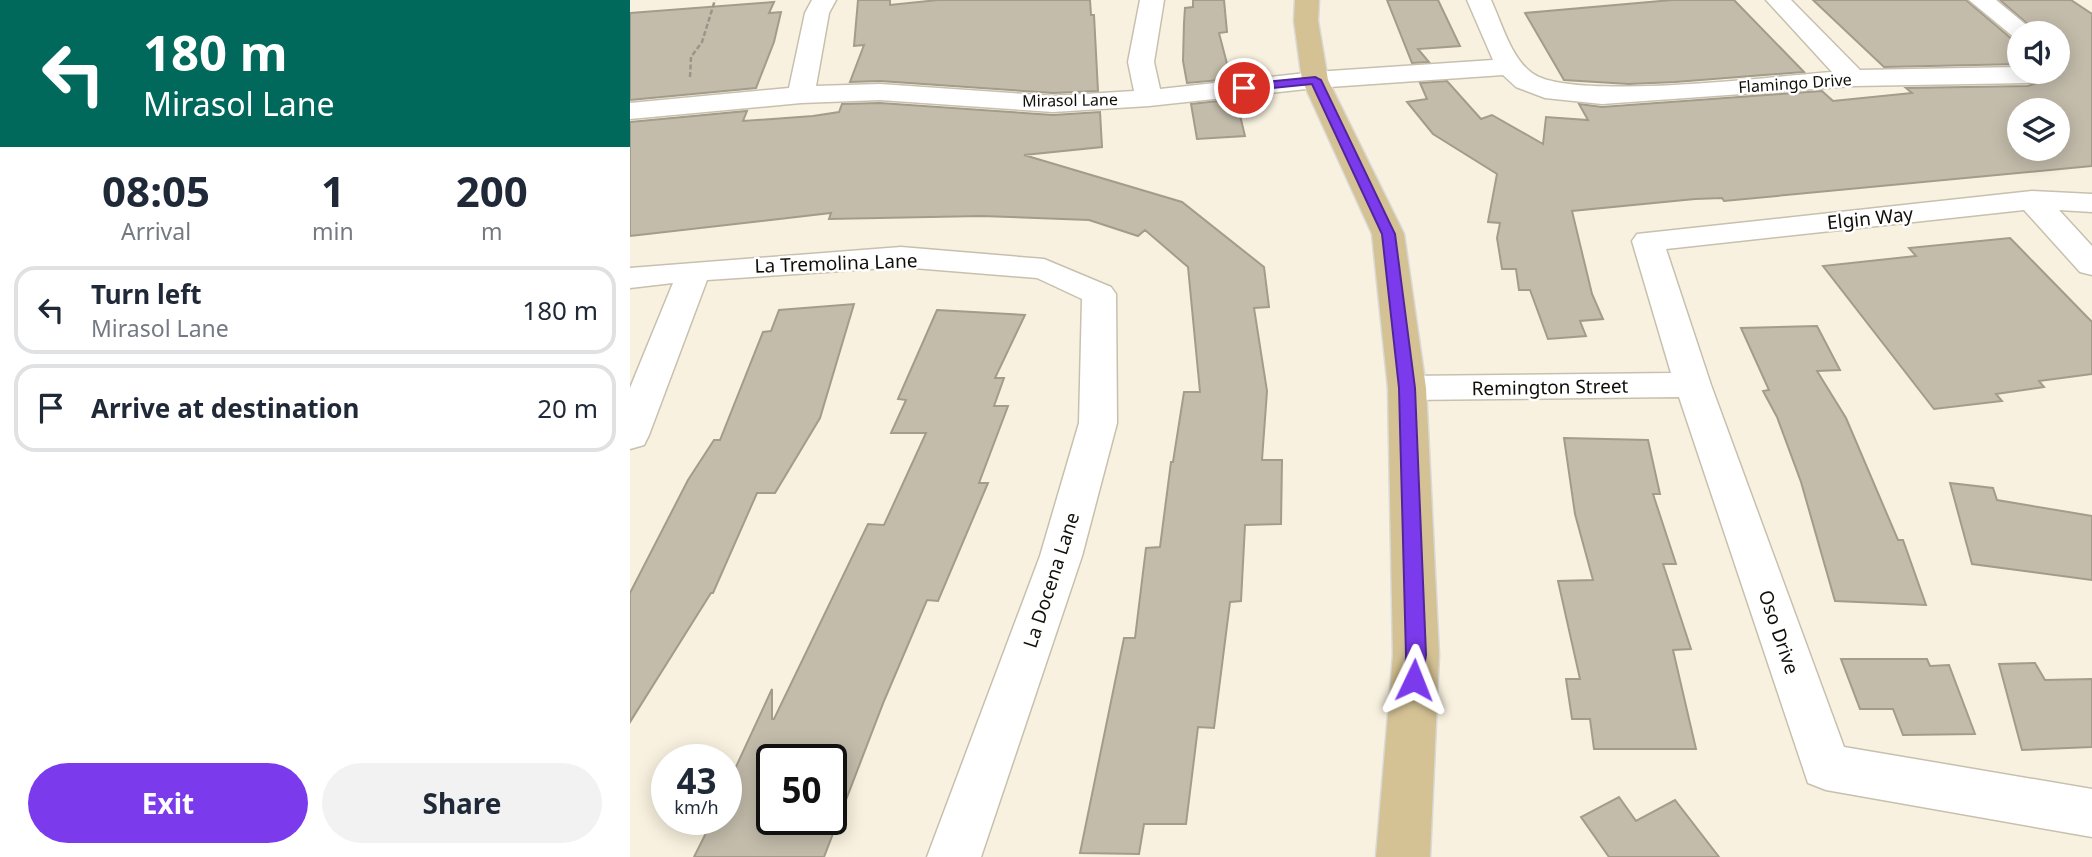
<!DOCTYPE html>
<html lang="en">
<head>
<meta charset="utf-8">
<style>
  :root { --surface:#fff; --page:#f2f2f3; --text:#1f2937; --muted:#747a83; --line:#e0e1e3; --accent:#7c3aed }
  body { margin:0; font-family:"Noto Sans",sans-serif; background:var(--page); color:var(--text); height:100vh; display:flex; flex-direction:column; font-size:26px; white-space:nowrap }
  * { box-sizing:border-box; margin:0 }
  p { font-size:23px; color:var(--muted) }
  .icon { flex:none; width:38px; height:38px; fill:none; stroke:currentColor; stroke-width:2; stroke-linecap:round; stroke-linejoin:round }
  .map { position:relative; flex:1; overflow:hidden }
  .panel { display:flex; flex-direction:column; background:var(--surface); width:630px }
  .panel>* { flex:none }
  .guide { background:#00695c; color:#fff; overflow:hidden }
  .buttons { position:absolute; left:1377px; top:21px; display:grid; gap:14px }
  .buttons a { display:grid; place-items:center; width:63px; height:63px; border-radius:50%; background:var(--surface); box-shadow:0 4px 18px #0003; font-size:35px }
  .speed { position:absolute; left:21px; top:744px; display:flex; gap:14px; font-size:35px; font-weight:700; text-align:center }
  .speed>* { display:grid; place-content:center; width:91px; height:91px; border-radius:50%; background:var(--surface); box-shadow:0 4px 18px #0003; line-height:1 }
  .speed small { font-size:18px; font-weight:400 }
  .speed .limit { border:4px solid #111; border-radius:10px; background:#fff; color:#111 }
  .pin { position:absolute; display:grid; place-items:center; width:60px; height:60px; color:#fff; margin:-30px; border:4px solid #fff; border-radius:50%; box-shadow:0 2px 7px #0007 }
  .me { position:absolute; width:77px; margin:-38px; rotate:2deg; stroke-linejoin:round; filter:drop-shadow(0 0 5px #0008) }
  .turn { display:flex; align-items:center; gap:24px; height:147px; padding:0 28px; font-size:32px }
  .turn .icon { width:91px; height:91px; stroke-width:2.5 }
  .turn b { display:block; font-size:49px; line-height:60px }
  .eta { display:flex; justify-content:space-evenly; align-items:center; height:119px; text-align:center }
  .eta b { font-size:42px; font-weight:700; line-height:49px }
  .primary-button { display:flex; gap:14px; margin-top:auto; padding:14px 28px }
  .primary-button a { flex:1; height:80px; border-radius:42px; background:var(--accent); color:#fff; font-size:28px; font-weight:700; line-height:80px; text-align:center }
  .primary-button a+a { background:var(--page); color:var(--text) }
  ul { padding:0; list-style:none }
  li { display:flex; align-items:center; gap:21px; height:88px; margin:0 14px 10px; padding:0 14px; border:4px solid var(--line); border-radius:21px }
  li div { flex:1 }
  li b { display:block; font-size:26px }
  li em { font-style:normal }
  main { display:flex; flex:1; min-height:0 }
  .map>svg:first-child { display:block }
  .building { fill:#c3bcab; stroke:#a39c8b; stroke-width:2; fill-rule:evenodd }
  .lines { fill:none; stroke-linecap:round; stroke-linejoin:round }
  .minor-casing { stroke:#c8c0af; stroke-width:3 }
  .major-casing { stroke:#d9d9d8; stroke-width:3 }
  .path { stroke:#9a9588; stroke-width:2.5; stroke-dasharray:5 2.5; stroke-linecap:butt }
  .minor { fill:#fff; fill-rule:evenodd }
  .major { fill:#d4c294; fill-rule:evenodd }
  .route { fill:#7c3aed; stroke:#51269a; stroke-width:2 }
  .labels { text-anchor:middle; stroke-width:5; stroke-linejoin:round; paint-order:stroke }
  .far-street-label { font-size:16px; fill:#110f09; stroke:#fff }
  .street-label { font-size:19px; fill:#110f09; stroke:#fff }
</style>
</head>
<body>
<main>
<section class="panel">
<div class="guide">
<div class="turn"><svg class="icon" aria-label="left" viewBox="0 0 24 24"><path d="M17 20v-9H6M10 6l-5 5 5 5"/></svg><div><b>180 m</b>Mirasol Lane</div></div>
</div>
<div class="eta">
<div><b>08:05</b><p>Arrival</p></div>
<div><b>1</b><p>min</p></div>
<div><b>200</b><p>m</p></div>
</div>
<ul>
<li><svg class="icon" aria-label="left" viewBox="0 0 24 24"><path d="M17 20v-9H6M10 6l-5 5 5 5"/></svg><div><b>Turn left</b><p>Mirasol Lane</p></div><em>180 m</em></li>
<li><svg class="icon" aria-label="arrive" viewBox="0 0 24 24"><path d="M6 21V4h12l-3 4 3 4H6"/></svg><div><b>Arrive at destination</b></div><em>20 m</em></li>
</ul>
<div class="primary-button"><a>Exit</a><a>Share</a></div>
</section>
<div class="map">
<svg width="1462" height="857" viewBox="0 0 1462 857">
  <rect width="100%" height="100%" fill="#f8f1df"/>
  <!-- building -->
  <path class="building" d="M228,0h32v5l48,-5h152l1,15h3l4,76 -45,2 -173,-12 -30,1 14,-37 -10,1z
    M563,0h31l3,32 -8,1 12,46 -44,4 -4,-22 1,-38 1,-15 8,-1z
    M757,0h51l22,46 -42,3 11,13 -17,1z
    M1042,0h62l70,72 -129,10 -46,2 -65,-4 -39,-67z
    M1183,0h153l47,40 7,2v22l-136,3z
    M1370,0h71l21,14v152l-368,35 -2,-3 -27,1 -123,12 20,83 11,25 -23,2 6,15 -38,3 -18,-49h-11l-3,-21h-14l-5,-31 3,-15 -12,-1 9,-48 -64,-40 -26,-32 20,-3 -7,-16 27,-2 34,38 11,-4 51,29 3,-27 42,3 -9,-16 23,3 220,-16 11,10 79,-8 -6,-5 122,-2 17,-6 6,-8h7v-39h-20zM1390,110h38v39h-38z
    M144,2l-5,11 12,-1 -7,30 -18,46 -126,12v-87z
    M606,99l9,37 -48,3 -6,-35z
    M250,103l173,12 47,-3 2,35 -78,8 158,47 82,65 5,40 -15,1 13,83 -5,69h20l-1,64 -36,1 -4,76 -11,1 -16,126 -16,-1 -12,97h-42l-5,30 -59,-1 44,-215h11l11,-90 14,-1 11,-85h2l11,-70h16l-12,-125 -43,-37 -7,6 -49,-16 -108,-4 -152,3 2,-6 -201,23v-114l117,-11 -4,10 70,-5 26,-4 3,-8z
    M1380,238l82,84v52l-53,7 5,6 -48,7 6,7 -68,8 -111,-143 93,-10 -7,-8z
    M224,304l-34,114 -45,75h-18l-44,100h-2l-81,129v-129l58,-113 26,-40h6l43,-108 8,-1 8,-21z
    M307,310l88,5 -30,63h9l-10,28h14l-29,77h9l-50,118 -11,-1 -43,101 -60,156h-130l19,-38h13v-25l5,-10h-3l44,-95v30h2l94,-195 16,1 42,-92h-35l15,-33 -8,-1zM142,760h59v59h-59z
    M1187,326l23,44 -23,1 29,47 52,122h5l23,65 -91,-4 -34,-119 -24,-65 -14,-26 6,-1 -28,-62z
    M934,438l84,2 12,54h-7l23,70h-13l28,85 -18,1 23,99h-102l-4,-30h-18l-6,-40h14l-22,-98 35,-1 -18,-66z
    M1320,483l43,5 4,12 95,16v64l-120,-16z
    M1211,659h86l3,7 19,-1 26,69 -72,1 -10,-26h-33z
    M1405,663l10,17 47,-1v68l-70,3 -23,-86z
    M989,797l17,24 39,-21 44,57h-110l-28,-40z"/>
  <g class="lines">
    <!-- minor casing -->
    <g class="minor-casing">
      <path id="minor" d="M182,0h24l-7,13 -13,73 64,-2 173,12 81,-5 -6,-29 12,-62h24l-10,62 6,27 155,-17 178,-12 -26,-60h24c11,24 20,58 41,73 38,29 244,3 300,-1l-66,-72h25l69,70 160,-3v5h28l-4,6 -16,5 -175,3 -251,18 -57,-6 -29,-11 -13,-12 -188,13 -166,18 -96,6 -173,-12 -79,3 -171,16v-16l159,-15 16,-75z
        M1339,0h27l40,33h-16v6l-5,-1z
        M1402,191l60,3v18l-33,-2 33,36v29l-12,-3 -56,-62 -358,39 45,136 133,362 248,42v48l-266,-47 -18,-7 -129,-386 -272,3 -13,-3 -6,-9 6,-9 13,-3 264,-3 -39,-132 5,-7z
        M271,247l143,12 67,28 5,7 1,129 -35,133 -101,301h-54l113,-301 39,-133 3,-124 -45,-21 -136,-11 -194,13 -58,155 -5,10 -14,4v-61l43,-105 -43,5v-20z"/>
    </g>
    <!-- major casing -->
    <g class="major-casing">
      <path id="major" d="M665,0h24l-1,21 10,59 76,154 22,154 13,267 -9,202h-54l17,-202 -5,-267 -16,-154 -70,-154 -8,-59z"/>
    </g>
    <!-- path -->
    <path class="path" d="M60,77l1,-20 11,-15 13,-42"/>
    <!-- minor -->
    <use href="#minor" class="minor"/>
    <!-- major -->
    <use href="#major" class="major"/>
  </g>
  <!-- route -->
  <path class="route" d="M685,77l6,3 74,154 20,154 11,267 -5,31 -7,2 -7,-2 -2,-6 1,-25 -7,-267 -17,-154 -70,-150 -68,7 -5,-3 5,-4z"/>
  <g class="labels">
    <!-- far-street labels -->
    <g class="far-street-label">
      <text transform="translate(1165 83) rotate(-4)" y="6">Flamingo Drive</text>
      <text transform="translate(440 100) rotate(-1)" y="6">Mirasol Lane</text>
    </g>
    <!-- street labels -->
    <g class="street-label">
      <text transform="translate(1240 218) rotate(-6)" y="7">Elgin Way</text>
      <text transform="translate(206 263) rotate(-2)" y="7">La Tremolina Lane</text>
      <text transform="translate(920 387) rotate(-1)" y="7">Remington Street</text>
      <text transform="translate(421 580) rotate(-72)" y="7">La Docena Lane</text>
      <text transform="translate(1149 632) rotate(71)" y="7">Oso Drive</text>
    </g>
  </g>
</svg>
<div class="buttons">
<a><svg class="icon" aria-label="sound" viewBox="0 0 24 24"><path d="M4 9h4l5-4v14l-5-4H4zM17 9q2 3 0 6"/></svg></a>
<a><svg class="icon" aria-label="layers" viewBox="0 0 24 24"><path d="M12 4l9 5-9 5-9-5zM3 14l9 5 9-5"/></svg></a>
</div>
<div class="speed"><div>43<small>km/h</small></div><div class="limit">50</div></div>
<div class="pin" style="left:614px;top:88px;background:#d93025"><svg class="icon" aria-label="arrive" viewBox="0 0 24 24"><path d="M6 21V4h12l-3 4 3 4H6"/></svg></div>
<svg class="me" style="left:784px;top:680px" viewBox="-20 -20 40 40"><path d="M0-17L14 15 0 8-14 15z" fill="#7c3aed" stroke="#fff" stroke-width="4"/></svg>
</div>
</main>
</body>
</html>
